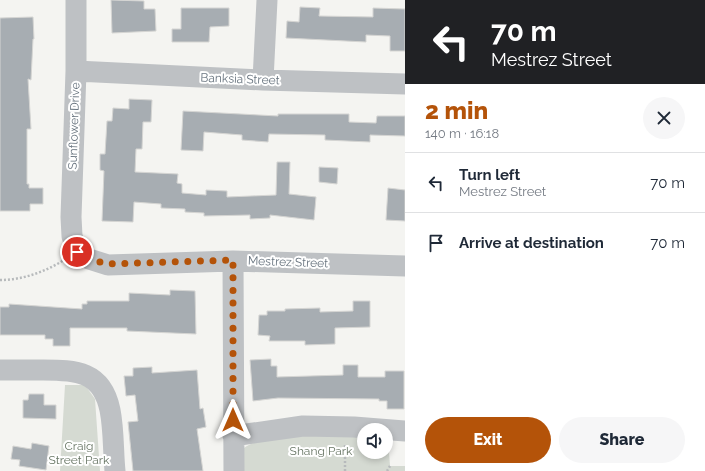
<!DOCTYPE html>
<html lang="en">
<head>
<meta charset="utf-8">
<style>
  :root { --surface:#fff; --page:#f6f6f7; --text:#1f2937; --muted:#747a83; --line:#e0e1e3; --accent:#b45309 }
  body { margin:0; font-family:Raleway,sans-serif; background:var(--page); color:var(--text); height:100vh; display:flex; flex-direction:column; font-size:15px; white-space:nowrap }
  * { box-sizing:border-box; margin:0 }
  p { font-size:13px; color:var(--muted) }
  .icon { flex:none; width:22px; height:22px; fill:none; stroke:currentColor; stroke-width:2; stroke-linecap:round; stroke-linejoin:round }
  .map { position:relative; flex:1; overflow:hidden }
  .panel { display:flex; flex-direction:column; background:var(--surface); width:300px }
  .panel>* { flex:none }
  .hud { background:#202124; color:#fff; overflow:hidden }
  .controls { position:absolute; left:357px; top:423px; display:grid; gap:8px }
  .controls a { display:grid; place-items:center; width:36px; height:36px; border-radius:50%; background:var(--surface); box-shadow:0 2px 6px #0003; font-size:20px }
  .pin { position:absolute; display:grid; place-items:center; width:34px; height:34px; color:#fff; margin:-17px; border:2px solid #fff; border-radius:50%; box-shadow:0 1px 4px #0007 }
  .me { position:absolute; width:44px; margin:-22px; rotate:0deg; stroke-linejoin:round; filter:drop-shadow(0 0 3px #0008) }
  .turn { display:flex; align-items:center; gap:14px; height:84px; padding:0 20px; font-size:18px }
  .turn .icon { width:52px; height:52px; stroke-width:2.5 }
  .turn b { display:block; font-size:28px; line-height:34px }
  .round { display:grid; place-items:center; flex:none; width:42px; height:42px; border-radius:21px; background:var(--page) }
  .headline { display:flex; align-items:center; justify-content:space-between; height:68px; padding:0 20px }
  h1 { font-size:24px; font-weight:800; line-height:30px; color:var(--accent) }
  .action { display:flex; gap:8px; margin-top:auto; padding:8px 20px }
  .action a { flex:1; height:46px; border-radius:24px; background:var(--accent); color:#fff; font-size:16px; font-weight:800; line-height:46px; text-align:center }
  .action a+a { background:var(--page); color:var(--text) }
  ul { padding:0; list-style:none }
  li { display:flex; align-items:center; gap:12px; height:60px; padding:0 20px; border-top:1px solid var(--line) }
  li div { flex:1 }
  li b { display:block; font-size:15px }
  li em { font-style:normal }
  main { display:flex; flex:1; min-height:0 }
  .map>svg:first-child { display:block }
  .green { fill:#d5dad2 }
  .building { fill:#a7adb2; stroke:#d5d5d3 }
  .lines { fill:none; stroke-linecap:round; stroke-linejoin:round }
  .path { stroke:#b7babc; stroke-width:2.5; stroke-dasharray:2 2; stroke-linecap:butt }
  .minor { stroke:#bec1c4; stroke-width:21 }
  .route { stroke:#b45309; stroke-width:7; stroke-dasharray:0 12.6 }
  .labels { text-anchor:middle; stroke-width:4; stroke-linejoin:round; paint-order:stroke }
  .street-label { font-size:12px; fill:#67737e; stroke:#fff }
  .park-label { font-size:12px; fill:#687665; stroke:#fff }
</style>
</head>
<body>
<main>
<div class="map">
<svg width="405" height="471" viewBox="0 0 405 471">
  <rect width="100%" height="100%" fill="#f4f4f1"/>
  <!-- green -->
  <path class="green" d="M65,385h20l10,14 5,72h-40z
    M364,435v17h22v-15l2,1 2,28h15v5h-167l1,-19c23,-23 92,-17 125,-17z"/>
  <!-- building -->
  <path class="building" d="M111,0l33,1v8h11l1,22 -44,2z
    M300,7l20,1 -1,8 54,1v-9l32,1v42h-15v-15l-24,-1v7l-80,-4 1,-17 12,1z
    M181,8h48v18l-19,1 -1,15h-37v-13h9z
    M33,17l1,22h-1l-2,41 -3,-1 3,50h-4v55h2v4h14v16h-13v7h-30v-193z
    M129,99l23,1 -1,22h-8l-1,27h-6l-1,23 43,2 -1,9 5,1v9l24,2v-5l21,1v6l49,-2 1,-33h13l-1,32 27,3 -2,23 -44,-5v3l-20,1v-4l-46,1v-3l-19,-1v-3l-24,-1v-4l-27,-2 -1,20 -31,-1 2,-50 -4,-1v-16h5l2,-33h5l1,-13 16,1z
    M183,111l95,5v-2h71v8l27,1 1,-7h28v20l-35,-1v7l-45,-2v-5l-56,-1 -1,8 -26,-2v-5l-38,-3 -1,19 -22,-1z
    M319,167l19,1 -1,16 -18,-2z
    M388,188l17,2v31l-19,-1z
    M170,290l25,1 1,43 -69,-3v-3h-57v18h-17v-7h-8v-4h-45v-28h9v-3l73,5v-5h5v-3h42v-8l41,2z
    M353,301h17v26l-35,1v16l-30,1v-4h-36l1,-5 -12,-1 1,-20h8v-4h18v-2l35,-1v4l33,-1z
    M271,359v7h6v11l66,-2v-10h15v12h27v-6h19v38h-17v-8h-8v-2l-101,-1 -25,3 -3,-41z
    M152,367v6l45,-3 3,39 3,-1 3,19 -9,2 6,42h-70l-5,-49 10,-1 -3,-26 -9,1 -2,-20h9v-8z
    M29,394h15v11h12v14l-33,-1v-18h5z
    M32,443l17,3 -3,24 -27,-4 1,-6 -9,-1 2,-13 18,3z"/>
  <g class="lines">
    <!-- path -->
    <path class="path" d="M0,280c22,0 45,-8 64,-20
      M345,471v-28
      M387,471l3,-5"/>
    <!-- minor -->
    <path class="minor" d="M76,0v71l-5,146 1,19 5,16 12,7 19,6 125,-4 172,5
      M76,71l187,9 142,4
      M263,80l4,-80
      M233,261l1,210
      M0,370c14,0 28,0 43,0 33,0 59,1 67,40 4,20 3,41 5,61
      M233,436l70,-10 51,1 51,4"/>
  </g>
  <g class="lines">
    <!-- route -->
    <path class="route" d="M77,252l12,7 19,5 125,-4v160"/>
  </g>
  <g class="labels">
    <!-- street labels -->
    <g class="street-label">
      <text transform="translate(240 79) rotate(2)" y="4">Banksia Street</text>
      <text transform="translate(74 126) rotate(-88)" y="4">Sunflower Drive</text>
      <text transform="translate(288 262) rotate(2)" y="4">Mestrez Street</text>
    </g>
    <!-- park labels -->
    <g class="park-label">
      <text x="79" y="450">Craig<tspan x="79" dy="14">Street Park</tspan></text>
      <text x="321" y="455">Shang Park</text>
    </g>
  </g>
</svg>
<div class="controls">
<a><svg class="icon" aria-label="sound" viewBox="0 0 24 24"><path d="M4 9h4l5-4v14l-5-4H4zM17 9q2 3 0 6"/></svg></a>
</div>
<div class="pin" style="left:77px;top:252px;background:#d93025"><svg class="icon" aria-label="arrive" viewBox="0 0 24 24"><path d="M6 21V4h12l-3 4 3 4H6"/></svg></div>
<svg class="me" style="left:233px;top:420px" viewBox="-20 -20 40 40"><path d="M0-17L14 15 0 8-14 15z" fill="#b45309" stroke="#fff" stroke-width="4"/></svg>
</div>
<section class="panel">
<div class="hud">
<div class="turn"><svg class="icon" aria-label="left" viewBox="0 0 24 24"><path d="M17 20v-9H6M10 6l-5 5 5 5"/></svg><div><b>70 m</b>Mestrez Street</div></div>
</div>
<div class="headline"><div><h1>2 min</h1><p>140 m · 16:18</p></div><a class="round"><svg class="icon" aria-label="close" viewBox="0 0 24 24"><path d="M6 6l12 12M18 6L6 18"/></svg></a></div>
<ul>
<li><svg class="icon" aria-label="left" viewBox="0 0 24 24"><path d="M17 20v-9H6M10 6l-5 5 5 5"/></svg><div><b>Turn left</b><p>Mestrez Street</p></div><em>70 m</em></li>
<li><svg class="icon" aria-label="arrive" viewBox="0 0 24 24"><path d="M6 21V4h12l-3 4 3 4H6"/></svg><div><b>Arrive at destination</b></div><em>70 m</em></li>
</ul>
<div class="action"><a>Exit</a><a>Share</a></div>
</section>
</main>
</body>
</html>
